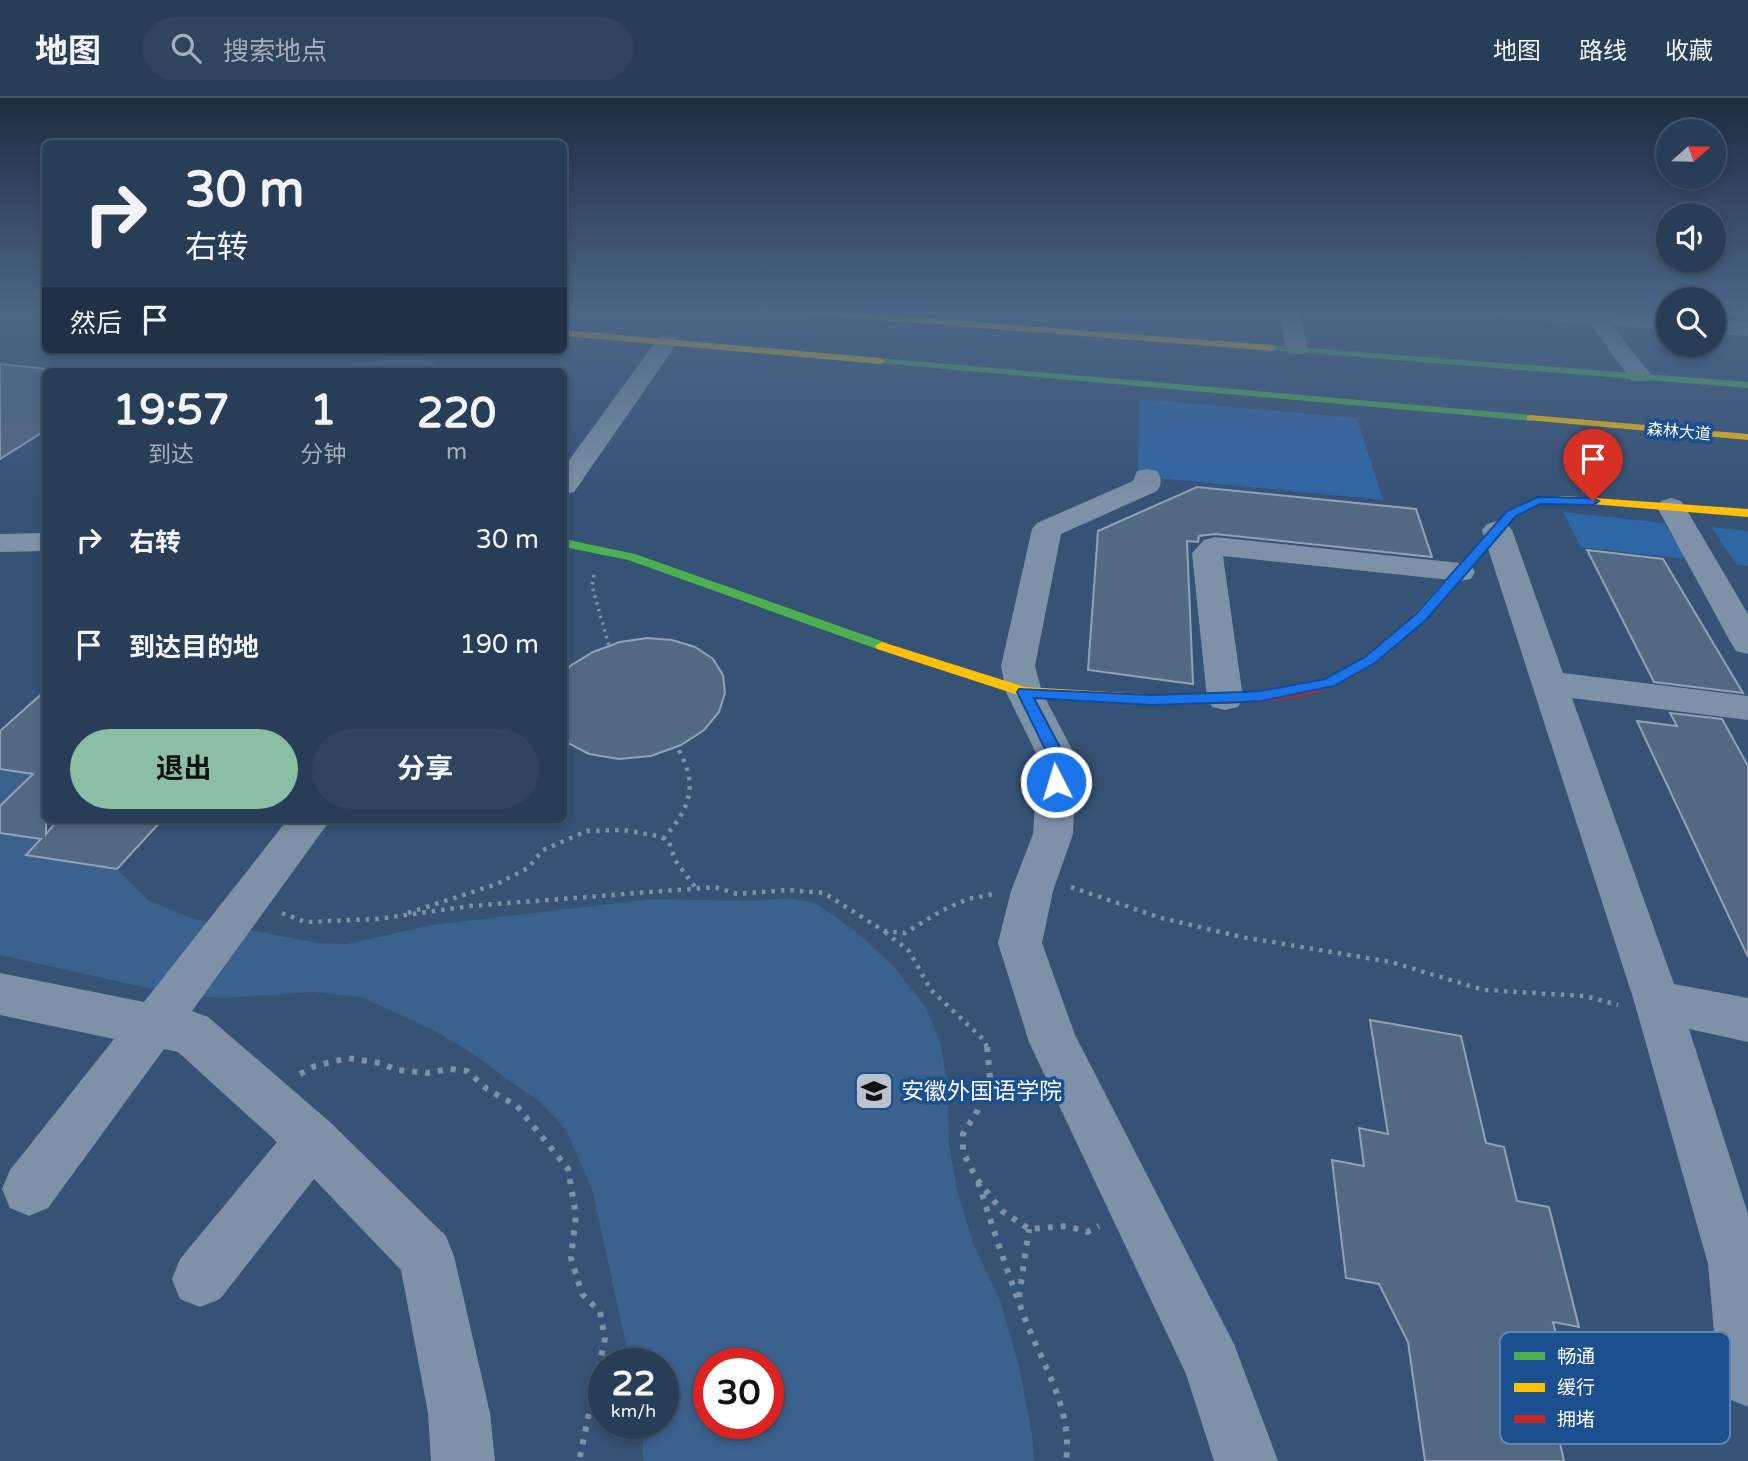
<!DOCTYPE html>
<html lang="zh">
<head>
<meta charset="utf-8">
<style>
  :root { --surface:#283e57; --page:#30455d; --text:#f1f3f6; --muted:#a5aeba; --line:#44576d; --accent:#8abfa5 }
  body { margin:0; font-family:"Varela Round","Noto Sans SC",sans-serif; background:var(--page); color:var(--text); height:100vh; display:flex; flex-direction:column; font-size:26px; white-space:nowrap }
  * { box-sizing:border-box; margin:0 }
  p { font-size:23px; color:var(--muted) }
  .icon { flex:none; width:38px; height:38px; fill:none; stroke:currentColor; stroke-width:2; stroke-linecap:round; stroke-linejoin:round }
  .map { position:relative; flex:1; overflow:hidden }
  .drawer { position:absolute; left:42px; top:270px; width:525px; height:455px; display:flex; flex-direction:column; background:var(--surface); border-radius:10px; box-shadow:0 4px 10px #0003,0 0 0 2px var(--line) }
  .drawer>* { flex:none }
  .hud { position:absolute; left:42px; top:42px; width:525px; height:214px; border-radius:10px; box-shadow:0 4px 10px #0003,0 0 0 2px var(--line); background:#283e57; color:var(--text); overflow:hidden }
  .needle { width:46px; rotate:70deg }
  .tools { position:absolute; left:1656px; top:21px; display:grid; gap:14px }
  .tools a { display:grid; place-items:center; width:70px; height:70px; border-radius:50%; background:var(--surface); box-shadow:0 4px 10px #0003,0 0 0 2px var(--line); font-size:35px }
  .speed { position:absolute; left:588px; top:1250px; display:flex; gap:14px; font-size:35px; font-weight:700; text-align:center }
  .speed>* { display:grid; place-content:center; width:91px; height:91px; border-radius:50%; background:var(--surface); box-shadow:0 4px 10px #0003,0 0 0 2px var(--line); line-height:1 }
  .speed small { font-size:18px; font-weight:400 }
  .speed .limit { border:10px solid #d22; background:#fff; color:#111 }
  .pin { position:absolute; display:grid; place-items:center; width:60px; height:60px; color:#fff; margin:-72px -30px; border-radius:50% 50% 50% 0; rotate:-45deg; box-shadow:0 0 7px #0007 }
  .pin .icon { rotate:45deg }
  .me { position:absolute; width:77px; margin:-38px; rotate:355deg; stroke-linejoin:round; filter:drop-shadow(0 0 5px #0008) }
  .turn { display:flex; align-items:center; gap:24px; height:147px; padding:0 28px; font-size:32px }
  .turn .icon { width:91px; height:91px; stroke-width:2.5 }
  .turn b { display:block; font-size:49px; line-height:60px }
  .then { display:flex; align-items:center; height:66px; padding:0 28px; background:#0003; gap:14px; font-size:26px }
  .eta { display:flex; justify-content:space-evenly; align-items:center; height:119px; text-align:center }
  .eta b { font-size:42px; font-weight:700; line-height:49px }
  .button { display:flex; gap:14px; margin-top:auto; padding:14px 28px }
  .button a { flex:1; height:80px; border-radius:42px; background:var(--accent); color:#111; font-size:28px; font-weight:700; line-height:80px; text-align:center }
  .button a+a { background:var(--page); color:var(--text) }
  ul { padding:0; list-style:none }
  li { display:flex; align-items:center; gap:21px; height:105px; padding:0 28px }
  li div { flex:1 }
  li b { display:block; font-size:26px }
  li em { font-style:normal }
  header { display:flex; align-items:center; gap:42px; box-sizing:border-box; height:98px; padding:0 35px; background:var(--surface); border-bottom:2px solid var(--line) }
  header strong { font-size:33px }
  nav { display:flex; gap:38px; margin-inline-start:auto; font-size:24px }
  .search { width:490px; height:63px; background:var(--page); display:flex; align-items:center; gap:18px; box-sizing:border-box; padding:0 24px; border-radius:38px; color:var(--muted); font-size:26px }
  .map>svg:first-child { display:block }
  .green { fill:#2f66a5 }
  .water { fill:#3b618d; fill-rule:evenodd }
  .building { fill:#526984; stroke:#92a2b6; stroke-width:2 }
  .lines { fill:none; stroke-linecap:round; stroke-linejoin:round }
  .path-far2 { stroke:#7d92a8; stroke-width:3.5; stroke-dasharray:2.5 4.5; stroke-linecap:butt }
  .path-far1 { stroke:#7d92a8; stroke-width:4.5; stroke-dasharray:3.5 6; stroke-linecap:butt }
  .path { stroke:#7d92a8; stroke-width:6; stroke-dasharray:5 8; stroke-linecap:butt }
  .street { fill:#7d92a8; fill-rule:evenodd }
  .fast { fill:#4caf50; fill-rule:evenodd }
  .slow { fill:#ffc107; fill-rule:evenodd }
  .jam { fill:#c62828; fill-rule:evenodd }
  .route { fill:#1a73e8; stroke:#114b97; stroke-width:2 }
  .labels { text-anchor:middle; stroke-width:7; stroke-linejoin:round; paint-order:stroke }
  .far-street-label { font-size:16px; fill:#fff; stroke:#1b4f8f }
  .near-poi-label { font-size:23px; fill:#fff; stroke:#1b4f8f; text-anchor:start }
  .key { fill:#1b4f8f; stroke:#5f84b1; stroke-width:2 }
  .key-label { font-size:19px; fill:#fff }
</style>
</head>
<body>
<header>
<strong>地图</strong>
<div class="search"><svg class="icon" aria-label="search" viewBox="0 0 24 24"><circle cx="10" cy="10" r="6"/><path d="M15 15l6 6"/></svg>搜索地点</div>
<nav><a>地图</a><a>路线</a><a>收藏</a></nav>
</header>
<div class="map">
<svg width="1748" height="1363" viewBox="0 0 1748 1363">
  <rect width="100%" height="100%" fill="#365274"/>
  <!-- green -->
  <path class="green" d="M1139,301l218,19 26,82 -245,-24z
    M1563,414l101,11 23,36 -106,-12z
    M1711,429l37,4v35l-11,-1z"/>
  <!-- water -->
  <path class="water" d="M404,260l24,2 17,11h-156z
    M0,671l33,5 -33,32z
    M0,735l41,6 -14,16 90,14 31,31 45,19 124,24 30,1 85,-19 220,-26 99,2 36,-3 29,5 43,31 37,35 29,37 15,35 7,40 2,63 8,46 16,53 28,60 18,63 13,68 2,27h-391l-1,-38h21v-60h-33l-38,-174 -26,-59 -25,-27 -68,-49 -40,-24 -72,-33 -48,-5 -87,6 -43,-2 -183,-41zM709,1265h59v60h-59z"/>
  <!-- building -->
  <path class="building" d="M0,266l46,5v61l-46,29z
    M1197,389l219,22 16,48 -217,-23 -16,2 -1,6 -11,-1 6,143 -105,-14 10,-139z
    M1587,452l76,9 80,134 -89,-11z
    M647,540l25,2 23,7 18,12 10,16 2,18 -6,19 -15,18 -23,15 -30,11 -32,3 -30,-5 -25,-13v-67l6,-8 23,-14 27,-10z
    M46,592v144l13,-15h104l-46,50 -91,-14 15,-16 -41,-6v-27l33,-32 -33,-5v-38z
    M1670,615l52,6 26,47v191l-111,-236 40,5z
    M1370,922l91,16 25,107 18,4 13,54 32,6 30,120 -26,-5 12,48 -23,-6 22,97h-139l-17,-119 -29,-58 -33,-6 -14,-118 32,6 -5,-38 29,6z"/>
  <g class="lines">
    <!-- path-far2 -->
    <path class="path-far2" d="M594,477l-2,11 17,60"/>
    <!-- path-far1 -->
    <path class="path-far1" d="M663,741c28,-32 36,-54 14,-92
      M1071,789l90,31 81,19 149,25 93,28 101,6 33,9
      M282,815l23,9 72,-3 93,-13 245,-19 22,7 51,-4 36,3 60,38 21,2 36,-22 27,-12 26,-5
      M408,815l89,-29 31,-16 15,-18 44,-19 36,-1 36,6 10,6 6,18 20,27
      M885,834l24,19 22,39 52,49 5,10"/>
    <!-- path -->
    <path class="path" d="M987,949l3,31 -12,32 -15,24v18l13,26 26,33 27,18 38,-3 20,6 12,-6
      M300,976l15,-8 33,-8 32,5 17,7 30,3 23,-4 17,2 20,18 30,17 51,63 8,46 -5,43 11,36 18,18 5,26 -26,123
      M978,1084c15,46 30,92 47,137 18,46 48,91 41,142
      M1019,1199l10,-68"/>
    <!-- street -->
    <path class="street" d="M1278,213h21l9,38 -3,5h-16l-3,-5z
      M1491,213h111l66,5v14l-55,-4 39,50 -4,5h-16l-42,-57 -88,-7 -8,-1z
      M1713,222l35,2v14l-35,-2z
      M667,237l8,2 3,5 -104,150 -10,2v-27l95,-130z
      M1147,371l10,2c5,8 5,12 0,20l-96,43 -26,132 7,26 34,65 -3,77 -20,57 -11,52 33,92 159,309 44,117h-64l-28,-87 -157,-332 -31,-99 13,-52 22,-57 5,-77 -32,-65 -5,-26 31,-137 5,-6 96,-42 4,-10z
      M1671,400l10,3 4,6 63,107v40l-12,-3 -5,-8 -74,-136 4,-6z
      M1497,423l10,3 5,6 51,143 185,23v24l-176,-22 102,286 74,14v44l-59,-13 59,185v193l-21,-9 -9,-21 -10,-113 -74,-263 -152,-471 5,-6z
      M46,435v18l-46,1v-18z
      M1215,439l245,26 11,2 4,7 -4,7 -11,2 -237,-25 20,142 -5,9 -13,3 -13,-3 -5,-9 -15,-145 12,-13z
      M288,721h43l-139,192 16,6 122,105 116,114 8,20 36,157 5,48h-64l-3,-48 -27,-143 -87,-91 -94,120 -20,8 -20,-8 -8,-20 8,-20 97,-117 -99,-90 -14,-3 -116,159 -19,8 -19,-8 -8,-19 8,-19 104,-131 -114,-24v-42l144,29z"/>
    <!-- fast -->
    <path class="fast" d="M1272,247l476,37v6l-479,-38v-4z
      M880,260l651,57 5,3 -5,3 -654,-58 -2,-2z
      M564,441l71,15 252,89 2,3 -7,4 -5,-1 -249,-89 -64,-13z"/>
    <!-- slow -->
    <path class="slow" d="M800,213h33l439,34 5,3 -5,3 -468,-37z
      M564,232l316,28 5,3 -5,3 -316,-28z
      M1531,317l217,19v6l-221,-20v-4z
      M1567,398l181,13v8l-181,-15 -27,2 -25,11 -95,110h-10v-6l97,-108 27,-12z
      M882,544l143,45 137,8 7,5 -7,5 -138,-8 -147,-48 -2,-3z"/>
    <!-- jam -->
    <path class="jam" d="M1415,520l5,1v6c-20,18 -40,37 -63,50 -57,33 -131,28 -195,30l-7,-5 7,-5c60,-2 130,4 184,-26 20,-11 53,-46 69,-51z"/>
  </g>
  <!-- sky -->
  <linearGradient id="sky" x2="0" y2="1"><stop stop-color="#1e2d40"/><stop offset="0.53" stop-color="#4c6688"/><stop offset="1" stop-color="#4c6688" stop-opacity="0"/></linearGradient>
  <rect width="1748" height="403" fill="url(#sky)"/>
  <!-- route -->
  <path class="route" d="M1538,399l55,1 6,3 -6,4 -53,-1 -24,12 -90,104 -51,43 -41,23 -73,15 -18,1 -91,3 -118,-7 31,59 -1,25 -8,6 -6,-1 -2,-5 1,-25 -32,-65 2,-3 133,6 91,-3 18,-1 64,-12 40,-22 51,-43 91,-103z"/>
  <!-- icons -->
  <defs>
    <g id="university-square" transform="scale(2.0125)"><rect x="-9" y="-9" width="18" height="18" rx="4" fill="#b9c2ce" stroke="#1b4f8f"/><path d="M0-5L7-2L0 1L-7-2ZM-4 1L0 2.5L4 1V4Q0 6-4 4Z" fill="#111"/></g>
  </defs>
  <g fill-rule="evenodd">
    <use href="#university-square" x="874" y="993"/>
  </g>
  <g class="labels">
    <!-- far-street labels -->
    <g class="far-street-label">
      <text transform="translate(1679 333) rotate(5)" y="6">森林大道</text>
    </g>
    <!-- near-poi labels -->
    <g class="near-poi-label">
      <text x="901" y="1001">安徽外国语学院</text>
    </g>
  </g>
  <!-- legend -->
  <rect x="1500" y="1234" width="230" height="112" rx="10" class="key"/>
  <rect x="1514" y="1254" width="31" height="8" fill="#4caf50"/>
  <rect x="1514" y="1285" width="31" height="9" fill="#ffc107"/>
  <rect x="1514" y="1317" width="31" height="8" fill="#c62828"/>
  <g class="key-label">
    <text x="1557" y="1265">畅通</text>
    <text x="1557" y="1296">缓行</text>
    <text x="1557" y="1328">拥堵</text>
  </g>
</svg>
<div class="tools">
<a><svg class="needle" viewBox="-14 -14 28 28"><path d="M0-13l5 13h-10z" fill="#e53935"/><path d="M0 13l5-13h-10z" fill="#a5aeba"/></svg></a>
<a><svg class="icon" aria-label="sound" viewBox="0 0 24 24"><path d="M4 9h4l5-4v14l-5-4H4zM17 9q2 3 0 6"/></svg></a>
<a><svg class="icon" aria-label="search" viewBox="0 0 24 24"><circle cx="10" cy="10" r="6"/><path d="M15 15l6 6"/></svg></a>
</div>
<div class="speed"><div>22<small>km/h</small></div><div class="limit">30</div></div>
<div class="pin" style="left:1593px;top:403px;background:#d93025"><svg class="icon" aria-label="arrive" viewBox="0 0 24 24"><path d="M6 21V4h12l-3 4 3 4H6"/></svg></div>
<svg class="me" style="left:1056px;top:684px" viewBox="-20 -20 40 40"><circle r="17" fill="#1a73e8" stroke="#fff" stroke-width="3"/><path d="M0-11L8 9 0 5-8 9z" fill="#fff"/></svg>
<div class="hud">
<div class="turn"><svg class="icon" aria-label="right" viewBox="0 0 24 24"><path d="M7 20v-9h11M14 6l5 5-5 5"/></svg><div><b>30 m</b>右转</div></div>
<div class="then">然后<svg class="icon" aria-label="arrive" viewBox="0 0 24 24"><path d="M6 21V4h12l-3 4 3 4H6"/></svg></div>
</div>
<section class="drawer">
<div class="eta">
<div><b>19:57</b><p>到达</p></div>
<div><b>1</b><p>分钟</p></div>
<div><b>220</b><p>m</p></div>
</div>
<ul>
<li><svg class="icon" aria-label="right" viewBox="0 0 24 24"><path d="M7 20v-9h11M14 6l5 5-5 5"/></svg><div><b>右转</b></div><em>30 m</em></li>
<li><svg class="icon" aria-label="arrive" viewBox="0 0 24 24"><path d="M6 21V4h12l-3 4 3 4H6"/></svg><div><b>到达目的地</b></div><em>190 m</em></li>
</ul>
<div class="button"><a>退出</a><a>分享</a></div>
</section>
</div>
</body>
</html>
